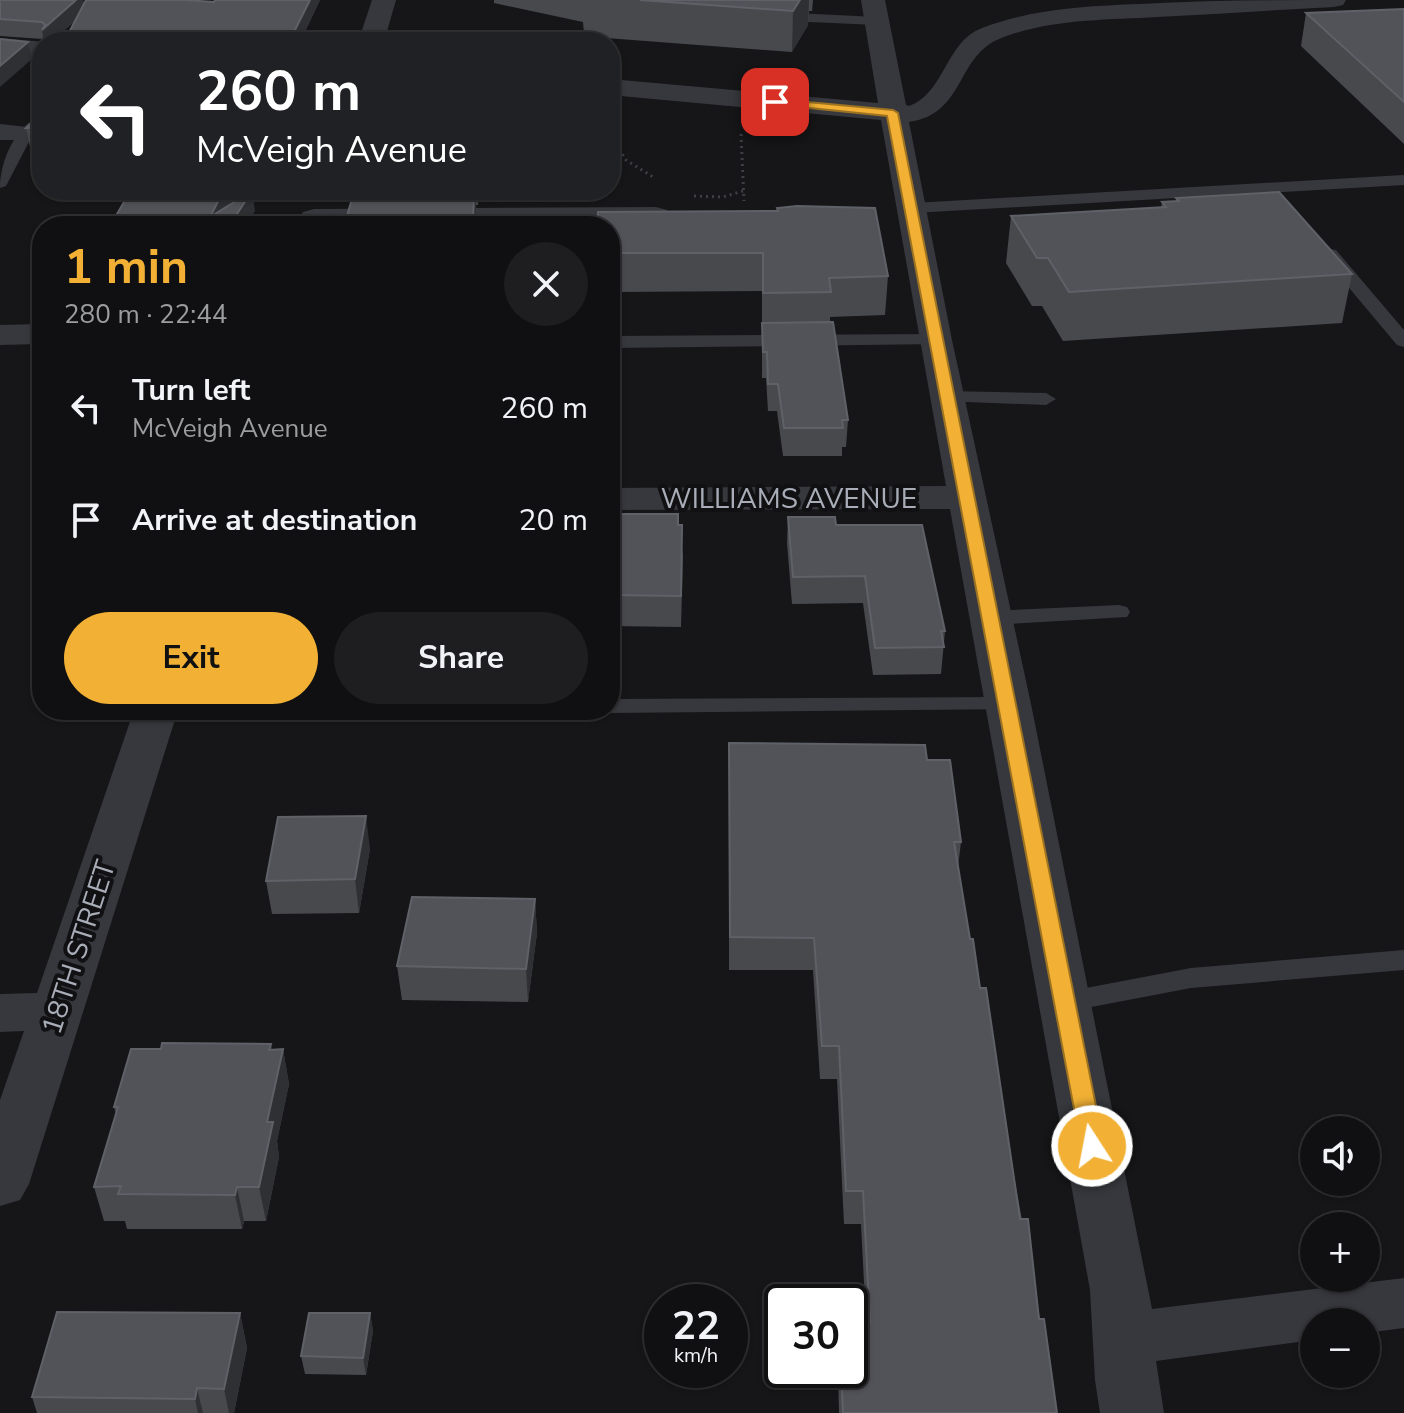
<!DOCTYPE html>
<html lang="en">
<head>
<meta charset="utf-8">
<style>
  :root { --surface:#101012; --page:#1e1e20; --text:#f1f3f6; --muted:#9c9d9f; --line:#303032; --accent:#f2b134 }
  body { margin:0; font-family:"Nunito Sans",sans-serif; background:var(--page); color:var(--text); height:100vh; display:flex; flex-direction:column; font-size:30px; white-space:nowrap }
  * { box-sizing:border-box; margin:0 }
  p { font-size:26px; color:var(--muted) }
  .icon { flex:none; width:44px; height:44px; fill:none; stroke:currentColor; stroke-width:2; stroke-linecap:round; stroke-linejoin:round }
  .map { position:relative; flex:1; overflow:hidden }
  .details { position:absolute; left:32px; top:216px; width:588px; height:504px; display:flex; flex-direction:column; background:var(--surface); border-radius:32px; box-shadow:0 2px 6px #0004,0 0 0 2px var(--line) }
  .details>* { flex:none }
  .hud { position:absolute; left:32px; top:32px; width:588px; height:168px; border-radius:32px; box-shadow:0 2px 6px #0004,0 0 0 2px var(--line); background:#202124; color:#fff; overflow:hidden }
  .controls { position:absolute; left:1300px; top:1116px; display:grid; gap:16px }
  .controls a { display:grid; place-items:center; width:80px; height:80px; border-radius:50%; background:var(--surface); box-shadow:0 2px 6px #0004,0 0 0 2px var(--line); font-size:40px }
  .speed { position:absolute; left:644px; top:1284px; display:flex; gap:16px; font-size:40px; font-weight:700; text-align:center }
  .speed>* { display:grid; place-content:center; width:104px; height:104px; border-radius:50%; background:var(--surface); box-shadow:0 2px 6px #0004,0 0 0 2px var(--line); line-height:1 }
  .speed small { font-size:20px; font-weight:400 }
  .speed .limit { border:4px solid #111; border-radius:12px; background:#fff; color:#111 }
  .pin { position:absolute; display:grid; place-items:center; width:68px; height:68px; color:#fff; margin:-34px; border-radius:16px; box-shadow:0 4px 12px #0006 }
  .me { position:absolute; width:88px; margin:-44px; rotate:349deg; stroke-linejoin:round; filter:drop-shadow(0 0 6px #0008) }
  .turn { display:flex; align-items:center; gap:28px; height:168px; padding:0 32px; font-size:36px }
  .turn .icon { width:104px; height:104px; stroke-width:2.5 }
  .turn b { display:block; font-size:56px; line-height:68px }
  .round { display:grid; place-items:center; flex:none; width:84px; height:84px; border-radius:42px; background:var(--page) }
  .head { display:flex; align-items:center; justify-content:space-between; height:136px; padding:0 32px }
  h1 { font-size:48px; font-weight:700; line-height:60px; color:var(--accent) }
  .button { display:flex; gap:16px; margin-top:auto; padding:16px 32px }
  .button a { flex:1; height:92px; border-radius:48px; background:var(--accent); color:#111; font-size:32px; font-weight:700; line-height:92px; text-align:center }
  .button a+a { background:var(--page); color:var(--text) }
  ul { padding:0; list-style:none }
  li { display:flex; align-items:center; gap:24px; height:112px; padding:0 32px }
  li div { flex:1 }
  li b { display:block; font-size:30px }
  li em { font-style:normal }
  .map>svg:first-child { display:block }
  .lines { fill:none; stroke-linecap:round; stroke-linejoin:round }
  .path { stroke:#3d3f44; stroke-width:3; stroke-dasharray:2 4; stroke-linecap:butt }
  .lane { fill:#37383d; fill-rule:evenodd }
  .street { fill:#37383d; fill-rule:evenodd }
  .wall { fill:#47494d }
  .shaded-wall { fill:#2f3033 }
  .building { fill:#525359; stroke:#5f6168; stroke-width:2 }
  .route { fill:#f2b134; stroke:#9d7322; stroke-width:2 }
  .labels { text-anchor:middle; stroke-width:8; stroke-linejoin:round; paint-order:stroke }
  .street-label { font-size:28px; fill:#a8adb8; stroke:#111113 }
</style>
</head>
<body>
<div class="map">
<svg width="1404" height="1413" viewBox="0 0 1404 1413">
  <rect width="100%" height="100%" fill="#161618"/>
  <g class="lines">
    <!-- path -->
    <path class="path" d="M741,134l3,67
      M616,144l10,16 27,17
      M694,196l29,1 20,-6"/>
    <!-- lane -->
    <path class="lane" d="M783,0h14l-3,13 83,4 7,4 -7,4 -90,-4 -7,-4z
      M42,115v13l-10,8 -26,50 -6,2c0,-26 15,-63 42,-73z
      M1404,175v10l-491,28 -8,-5 8,-5z
      M1330,249l6,1 68,80v17l-7,-2 -73,-87 -3,-4 3,-4z
      M935,334l9,6 -2,4 -332,4v-12z
      M948,391l98,2 10,6 -10,6 -105,-4 -3,-4 3,-4z
      M1119,605l8,2 3,5 -3,5 -136,8 -8,-2 -3,-5 3,-5 8,-2z
      M1009,697l8,2 4,5 -4,5 -407,4 -9,-3h9v-11z
      M1404,950v20l-213,18 -126,24 -10,-3 -4,-7 4,-7 10,-3 126,-24z"/>
    <!-- street -->
    <path class="street" d="M372,0h24l-12,42h-26z
      M861,0h24l21,105 3,1c36,-13 36,-64 73,-78 49,-19 104,-22 157,-24 69,-4 138,-4 207,-4l-3,5 -9,2c-59,3 -118,7 -177,10 -52,3 -109,2 -158,22 -43,18 -34,75 -90,83l43,218 79,364 121,605 252,-31v50l-38,5v-11h-52v18l-158,21 8,52h-64l-5,-33 -5,-90 -140,-781 -340,1v-22l336,-2 -65,-366 -271,-25v-16l268,24z
      M0,38l45,4h-3v15l-42,-3z
      M0,124l36,4 4,6 -4,6h-36z
      M656,207l11,3 4,6 -4,6 -11,3 -346,1 -7,-2 -4,-6 4,-6 11,-3z
      M42,324v20l-42,1v-20z
      M134,710h44l-149,474 -9,16 -20,6v-106l24,-69 -24,1v-38l37,-1z"/>
  </g>
  <!-- wall -->
  <path class="wall" d="M0,0h83l1,5 236,-5 -20,42h-236l12,-22 -25,22h-7l-1,-3 -43,-3z
    M494,0h319l-1,11h-3l-1,14 -16,27 -199,-15v-3h-9l-1,-12 -89,-19z
    M1404,9v135l-103,-98 5,-33z
    M42,86v61h-12l-4,-19 13,-12 1,-12 -2,-11z
    M416,190h63l-1,15h-2l1,21h-133l73,-35z
    M1176,198l176,76 -10,49 -279,18 -21,-35h-10l-26,-43 5,-47 150,-8 1,-6 14,-1z
    M777,211l111,65 -3,39 -55,2v5l18,98 -2,27h-4v9h-59l-6,-45h-9l-2,-33h-4v-87l-152,1v-66z
    M788,517l48,8 109,106 -4,43 -68,1 -10,-72 -71,1 -5,-61z
    M678,525l5,31 -2,71 -71,-1v-88h7z
    M729,743l198,17 34,82 -3,25 12,72 10,49 77,425h-218l-1,-43h12l16,-48 -5,-98h-17l-7,-145h-17l-7,-109h-84z
    M370,849l-11,64 -87,1 -6,-33z
    M535,899l2,34 -9,69 -126,-2 -5,-34z
    M271,1044l1,6 11,-1 6,35 -12,57 2,16 -13,64h-22l-2,8h-115l-2,-8h-21l-10,-34 22,-72 -2,-8 47,-58z
    M240,1313l7,35 -13,65h-197l-5,-16z
    M370,1313l3,18 -7,44 -61,-1 -4,-18z"/>
  <!-- shaded-wall -->
  <path class="shaded-wall" d="M76,0h7l2,12 -34,30h-7l-2,-12z
    M310,0h10l-20,42h-11z
    M800,0h9l-1,25 -16,27 1,-41z
    M28,42l4,17 -32,28v-21z
    M224,190h14l-19,36 -9,-9z
    M474,190h1l2,36h-4z
    M252,191l3,20 -10,15h-16z
    M366,816l4,33 -11,64 -4,-34z
    M535,899l2,34 -9,69 -2,-33z
    M271,1044l6,34 6,-29 6,35 -12,57 2,16 -13,64 -7,-34 8,-65 2,-72z
    M237,1187l7,34 -2,8 -7,-34z
    M240,1313l7,35 -13,65h-5l-5,-24z
    M370,1313l3,18 -7,44 -3,-17z
    M197,1388l6,25h-5l-3,-14z"/>
  <!-- building -->
  <path class="building" d="M0,0h76l-34,30 3,-5 -3,-3 -42,-3z
    M86,0h99l29,2 1,-2h95l-21,42h-225z
    M640,0h160l-7,11z
    M1404,9v93l-98,-89z
    M0,39l28,3 -28,24z
    M42,86v41l-16,1 13,-12 2,-20 -3,-3z
    M131,190h93l-14,27 42,-26 -23,35h-119z
    M444,190h30l-1,36h-129l10,-34 91,-1z
    M1279,192l73,82 -283,18 -21,-34h-11l-26,-42 155,-9 -4,-5 17,-1 -3,-3z
    M797,206l78,2 13,68 -59,2 2,14 -68,1v-40h-153v-27h-13l1,-14 180,-1 -1,-3z
    M833,322l15,98h-6l1,8h-59l-6,-44h-10l-1,-32h-4l-1,-29z
    M621,514h57v11h4l-1,71 -71,-1v-57h7z
    M788,517h47l1,8h86l23,106h-4l3,16 -69,1 -10,-72 -72,1z
    M729,743l196,2 2,15h23l11,82h-7l16,97h3l7,49h6l34,231h8l11,100h5l13,94h-214l-2,-43h9v-49l20,1 -7,-131h-17l-7,-145h-17l-8,-108 -84,-1z
    M366,816l-11,63 -89,2 12,-64z
    M412,897l123,2 -9,70 -129,-3z
    M162,1043l109,1 -2,6 14,-1 -16,73h6l-14,65h-22l-2,8 -117,-1 3,-8 -27,1 24,-80h-4l17,-58h30z
    M57,1312l183,1 -16,76 -27,-1 -2,11 -163,-2z
    M309,1313h61l-7,45 -62,-2z"/>
  <!-- route -->
  <path class="route" d="M775,99l118,11 5,3 206,1033 -4,6 -8,3 -8,-3 -3,-6 -194,-1030 -116,-12v-4z"/>
  <g class="labels">
    <!-- street labels -->
    <g class="street-label">
      <text x="789" y="508">WILLIAMS AVENUE</text>
      <text transform="translate(78 947) rotate(-72)" y="10">18TH STREET</text>
    </g>
  </g>
</svg>
<div class="controls">
<a><svg class="icon" aria-label="sound" viewBox="0 0 24 24"><path d="M4 9h4l5-4v14l-5-4H4zM17 9q2 3 0 6"/></svg></a>
<a>+</a>
<a>−</a>
</div>
<div class="speed"><div>22<small>km/h</small></div><div class="limit">30</div></div>
<div class="pin" style="left:775px;top:102px;background:#d93025"><svg class="icon" aria-label="arrive" viewBox="0 0 24 24"><path d="M6 21V4h12l-3 4 3 4H6"/></svg></div>
<svg class="me" style="left:1092px;top:1146px" viewBox="-20 -20 40 40"><circle r="17" fill="#f2b134" stroke="#fff" stroke-width="3"/><path d="M0-11L8 9 0 5-8 9z" fill="#fff"/></svg>
<div class="hud">
<div class="turn"><svg class="icon" aria-label="left" viewBox="0 0 24 24"><path d="M17 20v-9H6M10 6l-5 5 5 5"/></svg><div><b>260 m</b>McVeigh Avenue</div></div>
</div>
<section class="details">
<div class="head"><div><h1>1 min</h1><p>280 m · 22:44</p></div><a class="round"><svg class="icon" aria-label="close" viewBox="0 0 24 24"><path d="M6 6l12 12M18 6L6 18"/></svg></a></div>
<ul>
<li><svg class="icon" aria-label="left" viewBox="0 0 24 24"><path d="M17 20v-9H6M10 6l-5 5 5 5"/></svg><div><b>Turn left</b><p>McVeigh Avenue</p></div><em>260 m</em></li>
<li><svg class="icon" aria-label="arrive" viewBox="0 0 24 24"><path d="M6 21V4h12l-3 4 3 4H6"/></svg><div><b>Arrive at destination</b></div><em>20 m</em></li>
</ul>
<div class="button"><a>Exit</a><a>Share</a></div>
</section>
</div>
</body>
</html>
